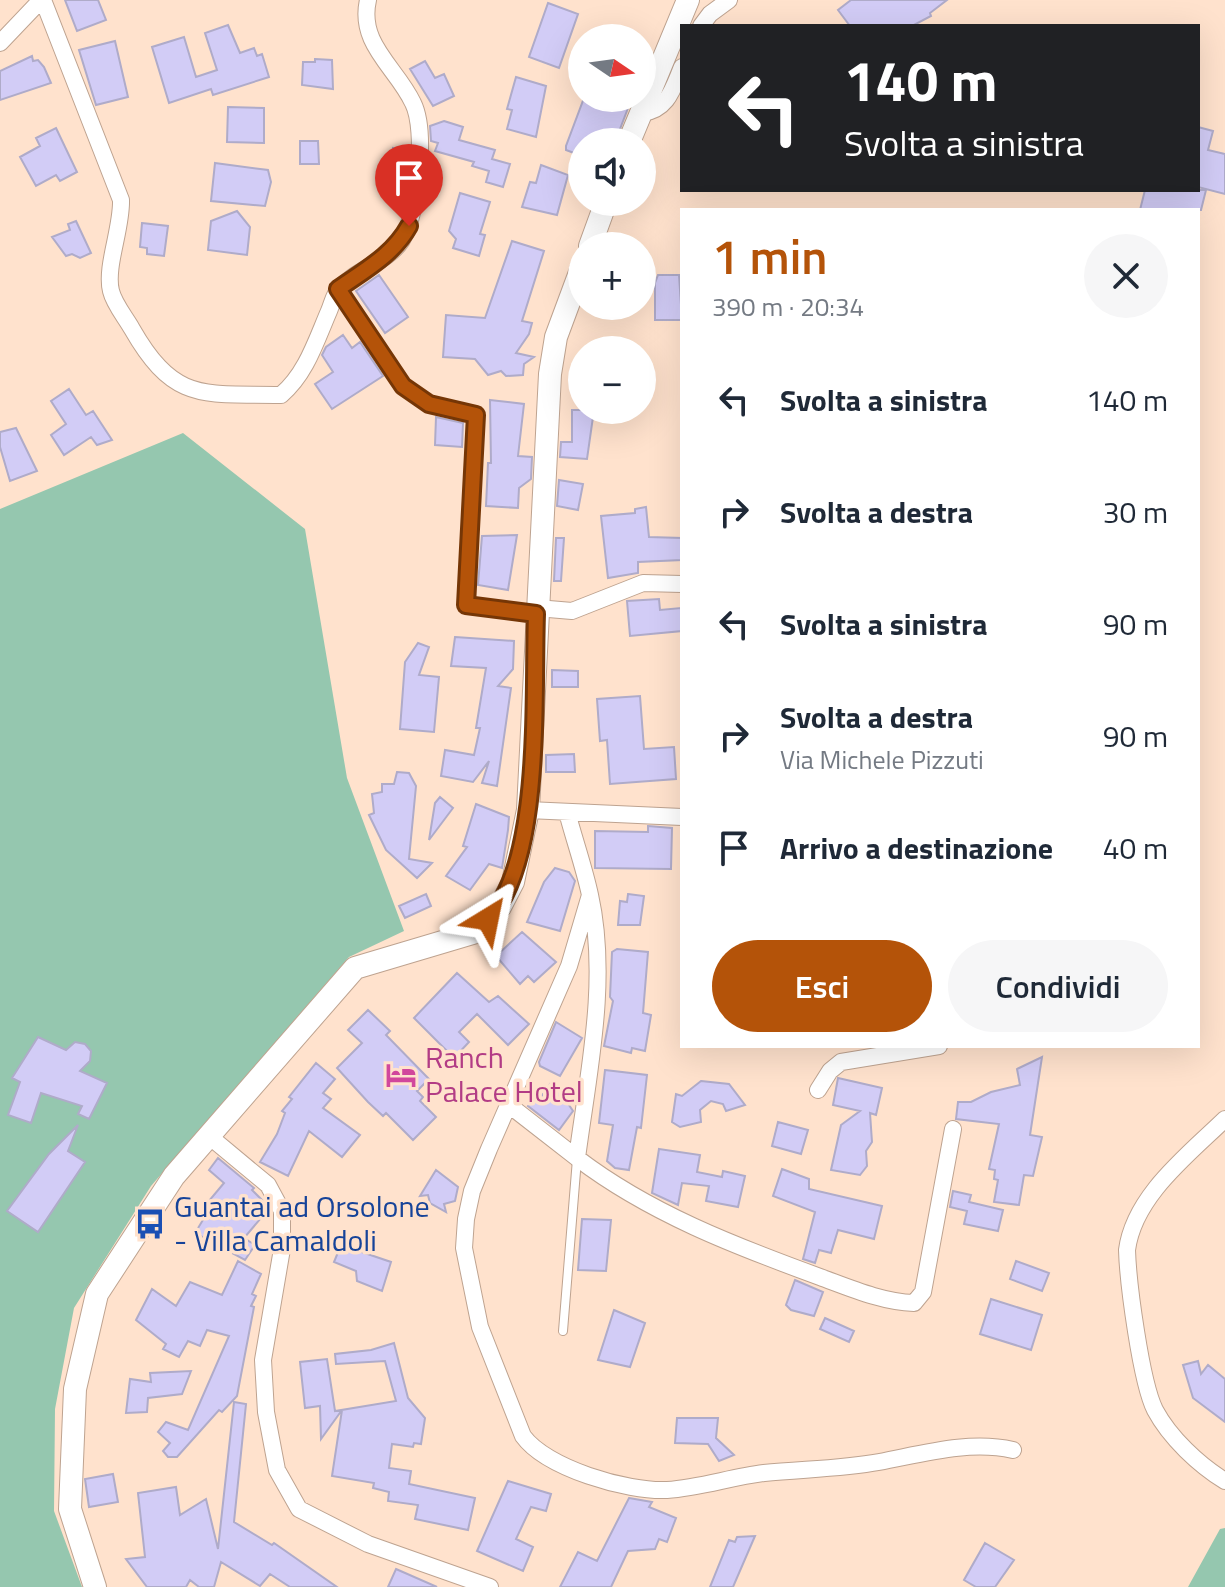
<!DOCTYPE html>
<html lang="it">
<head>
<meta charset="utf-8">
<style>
  :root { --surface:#fff; --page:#f6f6f7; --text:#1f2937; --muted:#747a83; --accent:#b45309 }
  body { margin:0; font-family:"Titillium Web",sans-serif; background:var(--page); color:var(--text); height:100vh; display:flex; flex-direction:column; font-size:30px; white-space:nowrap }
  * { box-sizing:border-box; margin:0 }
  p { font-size:26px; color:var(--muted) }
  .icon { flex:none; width:44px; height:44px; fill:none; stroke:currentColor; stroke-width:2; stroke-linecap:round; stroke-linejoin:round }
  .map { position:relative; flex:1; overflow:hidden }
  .sheet { position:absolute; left:680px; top:208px; width:520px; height:840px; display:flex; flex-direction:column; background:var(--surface); border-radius:0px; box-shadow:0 8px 32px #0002 }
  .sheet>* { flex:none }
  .guide { position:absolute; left:680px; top:24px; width:520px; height:168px; border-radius:0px; box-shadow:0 8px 32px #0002; background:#202124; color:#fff; overflow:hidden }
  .needle { width:52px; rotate:103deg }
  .tools { position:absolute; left:568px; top:24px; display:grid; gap:16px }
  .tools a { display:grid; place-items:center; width:88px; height:88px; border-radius:50%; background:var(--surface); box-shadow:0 8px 32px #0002; font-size:40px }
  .pin { position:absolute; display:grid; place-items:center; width:68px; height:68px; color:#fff; margin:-82px -34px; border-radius:50% 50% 50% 0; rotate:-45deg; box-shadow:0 0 8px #0007 }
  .pin .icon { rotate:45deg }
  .me { position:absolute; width:88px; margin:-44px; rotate:35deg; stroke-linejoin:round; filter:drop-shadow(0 0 6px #0008) }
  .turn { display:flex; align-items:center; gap:28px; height:168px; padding:0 32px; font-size:36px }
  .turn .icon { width:104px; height:104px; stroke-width:2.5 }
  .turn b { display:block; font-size:56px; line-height:68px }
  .round { display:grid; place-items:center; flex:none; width:84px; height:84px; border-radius:42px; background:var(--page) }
  .overview { display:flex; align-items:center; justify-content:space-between; height:136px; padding:0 32px }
  h1 { font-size:48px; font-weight:600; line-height:60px; color:var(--accent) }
  .cta { display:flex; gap:16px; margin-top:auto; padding:16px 32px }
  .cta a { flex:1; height:92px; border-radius:48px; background:var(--accent); color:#fff; font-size:32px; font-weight:600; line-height:92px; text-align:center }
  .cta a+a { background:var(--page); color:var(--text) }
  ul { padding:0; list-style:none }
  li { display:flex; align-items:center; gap:24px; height:112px; padding:0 32px }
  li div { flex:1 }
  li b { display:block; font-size:30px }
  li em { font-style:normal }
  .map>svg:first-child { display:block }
  .green { fill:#95c7af }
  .building { fill:#d2ccf6; stroke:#afabc9; stroke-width:2 }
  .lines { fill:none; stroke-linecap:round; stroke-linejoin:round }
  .lane-casing { stroke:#bea390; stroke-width:10 }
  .street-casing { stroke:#bea390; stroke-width:18 }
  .secondary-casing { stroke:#bea390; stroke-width:24 }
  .lane { stroke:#fff; stroke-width:8 }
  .street { stroke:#fff; stroke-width:16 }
  .secondary { stroke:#fff; stroke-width:22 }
  .route-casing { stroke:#753606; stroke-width:20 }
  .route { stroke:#b45309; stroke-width:14 }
  .labels { text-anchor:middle; stroke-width:7; stroke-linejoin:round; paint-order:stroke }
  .hotel-label { font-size:30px; fill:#b23c85; stroke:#ffe2cd; text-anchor:start }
  .transit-label { font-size:30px; fill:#164399; stroke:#ffe2cd; text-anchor:start }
</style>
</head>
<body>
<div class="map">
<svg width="1225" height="1587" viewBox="0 0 1225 1587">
  <rect width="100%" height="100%" fill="#ffe2cd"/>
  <!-- green -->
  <path class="green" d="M183,433l122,96 42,249 57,153 -55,26 -198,229 -77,122 -19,101 -1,102 28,76h-82v-1078z
    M1225,1528v59h-37l32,-58z"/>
  <!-- building -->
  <path class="building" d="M65,0h33l8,20 -29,11z
    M851,0h96l-17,13 1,3 -19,10h-62l-12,-16z
    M548,3l30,11 -19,54 -30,-11z
    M228,25l12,28 14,-5 3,8 5,-2 7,23 -56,18 -2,-6 -42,14 -17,-56 32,-10 12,40 21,-7 -12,-37z
    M115,41l13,56 -32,8 -17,-55z
    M32,56l1,5 5,-1 6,7 7,16 -51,17v-29z
    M315,59l17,1 1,29 -31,-4 1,-23h12z
    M425,61l10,17 9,-4 10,22 -21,10 -23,-37z
    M516,77l30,9 -10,51 -29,-8 5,-19 -5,-1z
    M584,98l44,10 -13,34h-33v14l-16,-6v-4z
    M228,107l36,1v35l-37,-1z
    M444,121l19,6 -4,13 36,10 -3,9 18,5 -7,23 -17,-5 3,-11 -17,-5 2,-4 -39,-11 3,-8 -7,-2 -1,-15z
    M1198,127l15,4 -5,19 17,4v40l-27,-7z
    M56,128l21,44 -17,9 -4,-6 -20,11 -16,-29 20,-11 -4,-8z
    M300,141h18l1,23h-19z
    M393,148l13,2 -3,33 -14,-1z
    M215,163l53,7 3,12 -6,24 -54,-5z
    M541,165l27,10 -11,40 -35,-8 8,-25 6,1z
    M1145,190h61l-5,20h-61z
    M460,193l30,9 -10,32 5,1 -6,21 -26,-8 3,-9 -7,-8z
    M237,211l13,16 -3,28 -39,-5 3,-29z
    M76,221l15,32 -11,5 -8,-4 -6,2 -14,-19 18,-7 -2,-6z
    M142,223l26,3 -4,30 -17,-2v-6l-7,-1z
    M512,241l32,10 -22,70 10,2 -3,11 -13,19 18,4 -10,7 -1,11 -17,1 -5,-5 -13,4 -13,-16 -32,-2 3,-42 39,3z
    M379,275l29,42 -23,16 -29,-42z
    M658,275h21l3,45h-27v-37z
    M343,335l9,13 8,-6 23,34 -51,33 -17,-25 18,-12 -11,-17 4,-8z
    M69,389l17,26 7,-4 19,29 -15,5 -6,-8 -27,18 -13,-20 15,-11 -15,-23z
    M490,400l34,4 -6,52 14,1 -1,22 -12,9 -1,20 -32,-2 2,-43h3z
    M572,410h22l-7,49 -27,-2 1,-15h11z
    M436,417l27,6 -1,24 -27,-2z
    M16,428l21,43 -27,10 -10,-34v-15z
    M559,480l24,4 -5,26 -21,-4z
    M646,507l3,30 33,1v22l-44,2v11l-30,5 -7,-62 34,-3v-4z
    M517,535l-9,55 -30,-5 4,-49z
    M556,538h8l-3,43h-7z
    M659,599l1,11 21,-2 1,23 -52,5 -3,-35z
    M455,637l59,4 -1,28 -15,17 13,2 -14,98 -15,-3 7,-22 -16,21 -32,-6 4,-26 29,5 6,-27h-4l10,-60 -35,-2z
    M418,643l11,4 -10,28 20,2 -5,55 -34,-3 5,-67z
    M552,670l26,1v16h-26z
    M640,696l4,53 30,-2 2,32 -66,5 -3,-44 -7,1 -3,-42z
    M574,754l1,18h-29v-17z
    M397,772l12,1 7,13 -7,73 23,4 -15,15 -31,-28 -17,-35 5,-2 -2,-19 10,-2v-8h12z
    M440,797l13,11 -24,32 6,-37z
    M476,804l33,13 -1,13 -6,38 -13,-4 -19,26 -24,-14 21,-29 -4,-1z
    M648,826l24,2 -1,41 -76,-1v-37l53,1z
    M555,868l14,4 6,9 -15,50 -33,-9 17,-40z
    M426,894l5,12 -26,12 -6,-12z
    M628,894l16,2 -4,29h-22l2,-24 7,1z
    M522,932l34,30 -22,20 -6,-6 -8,8 -24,-28z
    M617,949l31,3 -5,61 8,2 -6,36 -13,-3 -1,5 -27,-7 9,-45 -3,-4 2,-45z
    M457,973l32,29 9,-6 31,28 -21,21 -31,-31 -18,18 10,10 -15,16 -40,-40z
    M368,1010l22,21 -4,4 43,44 -12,12 6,6 -3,4 16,16 -23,23 -27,-27 -3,3 -15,-14 -31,-34 25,-25 -14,-13z
    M556,1022l26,16 -22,38 -20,-10 -1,-4z
    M38,1037l28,13 9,-8 10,2 6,7 -1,10 -10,10 27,12 -18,36 -11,-5 4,-8 -41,-13 -10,30 -23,-8 12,-33 -8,-4z
    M1042,1057l-12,78 12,2 -9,39 -9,-1 -5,30 -25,-3 4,-22 -4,-1 1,-9 -6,-1 10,-45 -43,-5 2,-17h13l20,-10 29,-7 -3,-16z
    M316,1063l19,16 -12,14 8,6 -8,9 37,27 -18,22 -33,-26 -21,45 -28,-14 17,-28 8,-21 -3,-2 10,-12 -3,-2z
    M605,1070l42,5 -6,53 -4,-1 -8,43 -14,-2 -8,-7 6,-36 -14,-2z
    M838,1078l44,10 -6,27 -6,-2 2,29 -6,9 1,15 -7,9 -29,-5 10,-45 19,-14 -27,-6z
    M701,1081l28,3 16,21 -19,6 -3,-7 -12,-3 -11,9 1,12 -21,5 -8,-5 4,-28 6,2z
    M550,1084l23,16 -4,5 4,6 -14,19 -31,-24 7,-9 4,3z
    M778,1122l30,8 -7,24 -29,-8z
    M78,1125l-10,26 17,11 -47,70 -31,-21 42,-57z
    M659,1149l41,6 -3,17 25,5 1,-6 22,5 -7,31 -32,-6 3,-15 -27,-3 -4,22 -26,-12z
    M218,1158l36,30 -2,2 14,14 -8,12 3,2 -17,20 11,7 -10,15 -50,-27 17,-28 -4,-3 16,-19 -15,-13z
    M782,1169l27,10v10l73,17 -8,33 -36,-9 -7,23 -12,-3 -4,13 -12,-4 12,-47 -42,-16z
    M436,1170l22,17 -3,14 -11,3 2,8 -16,-9 -2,-8 -8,1z
    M953,1191l18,4 -2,7 34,8 -5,21 -34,-7 3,-13 -17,-4z
    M582,1219l29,1 -5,51 -28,-1z
    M341,1245l50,17 -9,29 -25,-10 -1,-10 -22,-9z
    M238,1261l23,13 -9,20 4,2 -5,10 3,1 -17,89 -15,16 -3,-2 -42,47h-9l-5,-6 7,-8 -12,-11 8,-10 22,8 41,-94 -22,-6 -7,16 -12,-5 -9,16 -16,-8 3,-5 -30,-24 16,-31 24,17 14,-24 32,13z
    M1016,1261l33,12 -7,18 -32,-12z
    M795,1280l28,12 -9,24 -23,-6 -5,-5z
    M991,1299l51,16 -11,35 -51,-16z
    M614,1310l31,13 -15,44 -32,-7z
    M825,1318l29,13 -5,11 -29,-13z
    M394,1343l14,55 17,20 -4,26 -7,-1 -1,4 -21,-3 -3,24 22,3 -2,13 66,14 -7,32 -53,-11 3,-14 -30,-4 1,-9 -16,-4 1,-5 -42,-7 10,-66 -21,29 -1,-33 -15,2 -5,-46 27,-3 8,52 61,-10 -11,-40 -49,3 -1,-10 36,-4z
    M1198,1361l3,13 7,-9 17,14v43l-32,-24 -10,-33z
    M191,1371l-9,23 -34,4 -1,14 -21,1 4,-34 21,3 -1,-9z
    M234,1402l12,2 -12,118 38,23 2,-2 63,44h-47l-20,-13 -10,12 -39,-24 -7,25h-15l-9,-7 -4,7h-39l-21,-28 19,-2 -7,-64 38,-6 4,28 26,-16 12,50z
    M677,1418h41l-2,20 18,17 -15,6 -11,-17 -33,-1z
    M113,1474l5,28 -29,5 -4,-28z
    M508,1481l43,13 -5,17 -15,-4 -15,32 17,8 -10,24 -46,-20z
    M629,1498l23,4 -3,5 27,11 -9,24 -8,-3 -4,10 -27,2 -17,36h-51l18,-35 19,9z
    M755,1536l-22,51h-23l19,-47 6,2 2,-5z
    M985,1543l29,17 -19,27h-19l-12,-7z
    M396,1569l41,18h-49z"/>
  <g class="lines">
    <!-- lane casing -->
    <g class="lane-casing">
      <path id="lane" d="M563,1331l14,-172"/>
    </g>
    <!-- street casing -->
    <g class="street-casing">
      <path id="street" d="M43,0l78,200c1,28 -16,67 -10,91 3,13 15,27 21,38 43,75 72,64 149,66 25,-21 35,-54 48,-84 3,-7 5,-17 10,-22 17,-20 48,-26 63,-49 16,-27 25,-109 11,-137 -17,-36 -55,-59 -45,-103
        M701,26l9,-12 19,-14
        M0,43l41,-43
        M642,113c26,-3 31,-25 40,-46
        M338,289l65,97 26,18 47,11 -10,190 70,9
        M537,608l35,3 71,-28 39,1
        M528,810l154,7
        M567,812c7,27 17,55 23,83 19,85 -2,179 -13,263 72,55 158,88 243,119 30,11 62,25 94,26l9,-11 30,-163
        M590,895l-21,71 -80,183 -17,42 -6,28 -2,29 16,79 43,109c23,32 104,56 144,54 33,-2 64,-13 97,-17 38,-4 77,-4 115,-11 43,-8 90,-22 134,-12
        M818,1090l12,-19 11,-9 98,-16
        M509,1105l68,53
        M1225,1119c-37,36 -91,77 -98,131 1,33 14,132 28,160 15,28 44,55 70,71
        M209,1136l59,49 14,26v38l-19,111 3,52 11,58 22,39 69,35 122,43"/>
    </g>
    <!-- secondary casing -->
    <g class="secondary-casing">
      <path id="secondary" d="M629,142l59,-142
        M590,246l16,-44
        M95,1587l-25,-78 5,-120 22,-95 77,-118 181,-208 121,-36 24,-25 13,-25 15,-72 22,-436 6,-37 26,-70"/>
    </g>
    <!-- lane -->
    <use href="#lane" class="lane"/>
    <!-- street -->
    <use href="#street" class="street"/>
    <!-- secondary -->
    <use href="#secondary" class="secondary"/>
  </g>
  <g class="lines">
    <!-- route casing -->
    <g class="route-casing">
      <path id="route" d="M409,226c-16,29 -44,44 -71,63l65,97 26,18 47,11 -10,190 70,9c-3,80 7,248 -48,305"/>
    </g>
    <!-- route -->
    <use href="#route" class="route"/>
  </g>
  <!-- icons -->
  <defs>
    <g id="hotel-bare" transform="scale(2.4)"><path d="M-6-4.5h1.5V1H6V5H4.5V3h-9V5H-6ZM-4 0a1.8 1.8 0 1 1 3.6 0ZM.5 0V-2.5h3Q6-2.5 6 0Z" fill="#d1479c" stroke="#ffe2cd" stroke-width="2.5" paint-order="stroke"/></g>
    <g id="bus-bare" transform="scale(2.4)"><path d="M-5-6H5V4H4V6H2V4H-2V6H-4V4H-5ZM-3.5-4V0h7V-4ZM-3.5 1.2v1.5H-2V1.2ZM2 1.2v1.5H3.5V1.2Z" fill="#1a4fb4" stroke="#ffe2cd" stroke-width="2.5" paint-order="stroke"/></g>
  </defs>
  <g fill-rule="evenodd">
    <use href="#hotel-bare" x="401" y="1075"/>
    <use href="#bus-bare" x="150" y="1224"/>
  </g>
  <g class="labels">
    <!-- hotel labels -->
    <g class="hotel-label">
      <text x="425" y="1068">Ranch<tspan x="425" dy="34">Palace Hotel</tspan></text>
    </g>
    <!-- transit labels -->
    <g class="transit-label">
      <text x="174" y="1217">Guantai ad Orsolone<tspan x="174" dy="34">- Villa Camaldoli</tspan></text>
    </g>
  </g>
</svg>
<div class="tools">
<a><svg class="needle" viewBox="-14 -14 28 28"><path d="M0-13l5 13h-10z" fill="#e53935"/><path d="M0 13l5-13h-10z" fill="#747a83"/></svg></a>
<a><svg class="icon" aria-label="sound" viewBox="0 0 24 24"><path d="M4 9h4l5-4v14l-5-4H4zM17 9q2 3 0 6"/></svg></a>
<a>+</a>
<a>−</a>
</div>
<div class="pin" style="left:409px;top:226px;background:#d93025"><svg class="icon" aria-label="arrive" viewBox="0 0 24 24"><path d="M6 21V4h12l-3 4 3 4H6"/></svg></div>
<svg class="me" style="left:488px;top:919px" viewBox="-20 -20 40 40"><path d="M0-17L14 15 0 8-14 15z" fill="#b45309" stroke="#fff" stroke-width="4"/></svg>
<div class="guide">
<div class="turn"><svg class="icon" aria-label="left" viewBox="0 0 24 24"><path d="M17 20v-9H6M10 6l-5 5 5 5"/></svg><div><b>140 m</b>Svolta a sinistra</div></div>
</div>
<section class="sheet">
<div class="overview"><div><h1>1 min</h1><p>390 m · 20:34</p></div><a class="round"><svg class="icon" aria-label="close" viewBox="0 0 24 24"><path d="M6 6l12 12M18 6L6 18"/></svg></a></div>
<ul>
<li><svg class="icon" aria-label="left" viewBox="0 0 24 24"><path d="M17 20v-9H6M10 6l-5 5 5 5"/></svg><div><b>Svolta a sinistra</b></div><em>140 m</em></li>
<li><svg class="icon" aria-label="right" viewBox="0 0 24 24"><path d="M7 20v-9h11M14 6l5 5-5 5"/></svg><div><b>Svolta a destra</b></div><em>30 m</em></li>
<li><svg class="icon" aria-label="left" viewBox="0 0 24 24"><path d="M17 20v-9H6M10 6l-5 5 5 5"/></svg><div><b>Svolta a sinistra</b></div><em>90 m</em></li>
<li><svg class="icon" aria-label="right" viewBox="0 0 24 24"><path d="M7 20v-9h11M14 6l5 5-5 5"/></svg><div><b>Svolta a destra</b><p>Via Michele Pizzuti</p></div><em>90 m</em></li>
<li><svg class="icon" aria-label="arrive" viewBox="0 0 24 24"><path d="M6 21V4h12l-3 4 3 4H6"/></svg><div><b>Arrivo a destinazione</b></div><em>40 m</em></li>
</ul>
<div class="cta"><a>Esci</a><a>Condividi</a></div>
</section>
</div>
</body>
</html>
